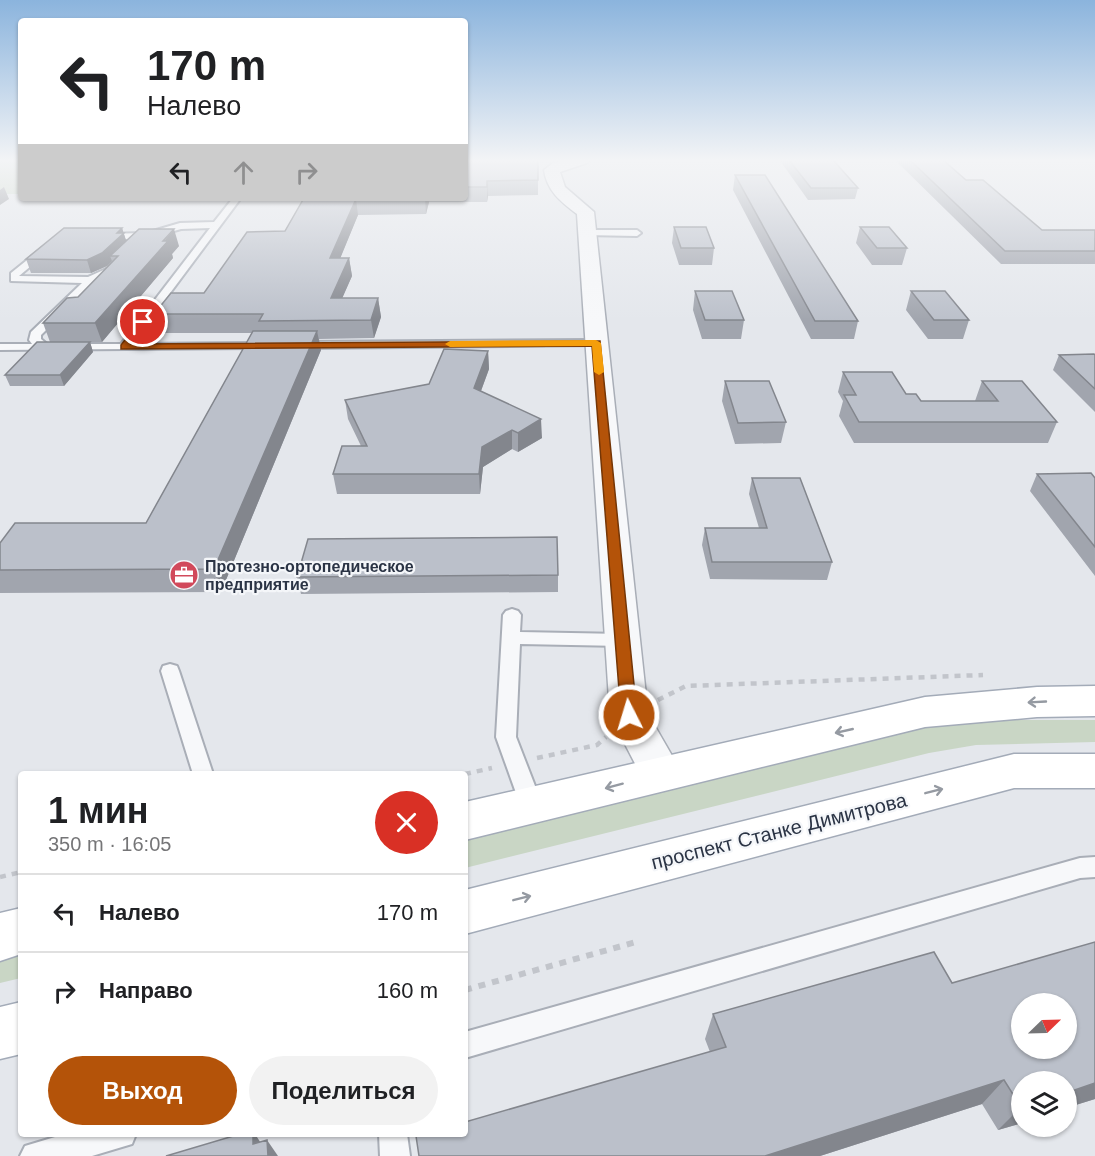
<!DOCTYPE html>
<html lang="ru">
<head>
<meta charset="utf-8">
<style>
  :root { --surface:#fff; --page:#f2f2f2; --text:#202124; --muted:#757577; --line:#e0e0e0; --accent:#b45309 }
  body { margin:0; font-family:Arial,sans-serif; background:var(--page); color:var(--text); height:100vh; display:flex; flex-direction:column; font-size:22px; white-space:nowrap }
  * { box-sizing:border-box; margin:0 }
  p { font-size:20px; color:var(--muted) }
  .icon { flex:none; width:33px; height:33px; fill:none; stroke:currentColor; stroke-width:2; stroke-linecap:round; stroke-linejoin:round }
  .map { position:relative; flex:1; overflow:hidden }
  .drawer { position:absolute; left:18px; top:771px; width:450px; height:366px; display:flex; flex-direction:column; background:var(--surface); border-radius:6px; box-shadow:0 2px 4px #0004 }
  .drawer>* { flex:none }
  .top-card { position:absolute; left:18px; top:18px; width:450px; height:183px; border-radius:6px; box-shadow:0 2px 4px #0004; background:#fff; color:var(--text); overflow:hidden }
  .needle { width:39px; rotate:67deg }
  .buttons { position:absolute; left:1011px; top:993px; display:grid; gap:12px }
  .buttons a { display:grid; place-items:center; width:66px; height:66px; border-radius:50%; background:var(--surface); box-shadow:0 2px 4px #0004; font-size:30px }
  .pin { position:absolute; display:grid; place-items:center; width:51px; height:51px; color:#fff; margin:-26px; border:3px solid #fff; border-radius:50%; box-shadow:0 2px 6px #0007 }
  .me { position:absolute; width:66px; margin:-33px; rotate:355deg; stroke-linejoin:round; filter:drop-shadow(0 0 4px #0008) }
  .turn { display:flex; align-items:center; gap:21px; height:126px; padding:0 30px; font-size:27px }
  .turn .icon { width:78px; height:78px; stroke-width:2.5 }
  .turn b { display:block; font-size:42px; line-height:51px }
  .lanes { display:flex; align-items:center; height:57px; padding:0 30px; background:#0003; justify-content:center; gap:30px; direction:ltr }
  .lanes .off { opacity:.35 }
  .round { display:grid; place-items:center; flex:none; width:63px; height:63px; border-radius:32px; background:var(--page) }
  .head { display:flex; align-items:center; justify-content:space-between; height:102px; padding:0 30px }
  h1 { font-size:36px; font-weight:700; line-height:45px }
  .primary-button { display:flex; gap:12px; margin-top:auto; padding:12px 30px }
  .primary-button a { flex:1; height:69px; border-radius:36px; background:var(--accent); color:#fff; font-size:24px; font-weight:700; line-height:69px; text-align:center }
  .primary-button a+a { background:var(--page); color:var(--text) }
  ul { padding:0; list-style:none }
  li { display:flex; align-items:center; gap:18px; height:78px; padding:0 30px; border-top:2px solid var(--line) }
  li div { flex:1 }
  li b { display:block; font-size:22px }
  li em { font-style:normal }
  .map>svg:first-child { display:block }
  .green { fill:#c9d6c5 }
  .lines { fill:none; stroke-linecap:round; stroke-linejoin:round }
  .service-casing { stroke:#a9aeb7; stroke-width:4 }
  .minor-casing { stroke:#a9aeb7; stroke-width:3 }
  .primary-casing { stroke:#a3abb8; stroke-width:3 }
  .path-far1 { stroke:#c2c5cb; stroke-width:4.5; stroke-dasharray:6 6; stroke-linecap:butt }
  .path { stroke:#c2c5cb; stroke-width:6; stroke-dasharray:7 7; stroke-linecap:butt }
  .service { fill:#f7f8fa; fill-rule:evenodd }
  .minor { fill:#f7f8fa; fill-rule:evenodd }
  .primary { fill:#fff; fill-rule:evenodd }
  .wall { fill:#a1a5ae }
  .shaded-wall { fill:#83868d }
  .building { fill:#bbc0ca; stroke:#83868d; stroke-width:1.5; fill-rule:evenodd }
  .oneway { stroke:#959aa2 }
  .route { fill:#b45309; stroke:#753606; stroke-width:1.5 }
  .slow { fill:#f59e0b }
  .labels { text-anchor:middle; stroke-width:4.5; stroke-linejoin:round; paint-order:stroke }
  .poi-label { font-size:16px; font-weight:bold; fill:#2b3445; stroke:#f4f6f9; text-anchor:start }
  .near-street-label { font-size:20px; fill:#2b3445; stroke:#f4f6f9 }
</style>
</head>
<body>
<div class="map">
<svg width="1095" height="1156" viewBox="0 0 1095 1156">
  <rect width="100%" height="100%" fill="#e4e7ec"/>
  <!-- green -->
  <path class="green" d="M0,160h21v34h-21z
    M992,720h103v22l-119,3 -47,8 -464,115v-31l467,-113z
    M21,945v33l-21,5v-33z"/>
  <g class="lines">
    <!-- service casing -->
    <g class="service-casing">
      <path id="service" d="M233,198h8l-109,146 135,-1 6,3 -2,2 -271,2v-6h32l-3,-4 2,-8 51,-49 -71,-2v-8l31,-25 8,2 -31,26 69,1 20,-9 8,-8 8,2 -10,10 -15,6 -58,57v4l6,5h74l89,-116 -29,1 -35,10h-42l-3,-1v-4l45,-1 34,-10 34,-1z
        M587,230h50l4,3 -4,3 -53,-1v-4z
        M596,340l4,1v4l-301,3 -6,-3 6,-3z
        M512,609l6,2 3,4 -1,17 102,2 6,2 3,4 -3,4 -6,2 -102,-2 -4,93 26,67 -3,6 -8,3 -8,-3 -3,-6 -24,-67 7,-122 3,-4z
        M170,664l7,2 2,5 34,103h-20l-32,-103 2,-5z
        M1095,857v20l-15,1 -615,180v-26l615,-174z
        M65,1134h71l-4,10 -40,12h-72l5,-10z
        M379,1134h28l3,22h-30z"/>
    </g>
    <!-- minor casing -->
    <g class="minor-casing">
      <path id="minor" d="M566,160h23l-2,3 -27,9 5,15 29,25 54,502 34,59 -6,12 -15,5 -15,-5 -36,-70 -33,-501c-16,-12 -30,-23 -33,-44l9,-7z"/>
    </g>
    <!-- primary casing -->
    <g class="primary-casing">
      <path id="primary" d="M1095,686v30l-58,1 -112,10 -460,113v-38l460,-105 112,-10z
        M1014,754h81v34h-81l-549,146v-44z
        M21,908v46l-21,7v-48z
        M21,1002v52l-21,5v-52z"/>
    </g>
    <!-- path-far1 -->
    <path class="path-far1" d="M658,700l28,-14 297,-11
      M537,758l60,-13 9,-8
      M465,774l27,-6
      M0,877l21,-5"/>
    <!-- path -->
    <path class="path" d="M465,990l171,-48"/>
    <!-- service -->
    <use href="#service" class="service"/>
    <!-- minor -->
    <use href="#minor" class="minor"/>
    <!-- primary -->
    <use href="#primary" class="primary"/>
  </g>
  <!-- wall -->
  <path class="wall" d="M465,160h73v35l-50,1 -1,6h-58l-3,12 -68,1 -18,43h9l3,18 -10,22h36l3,19 -7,21 -55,1 2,11 -100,242 -221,1v-50l146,-20 106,-190h-92l-6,-19 50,-21 81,-62 19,-33h161z
    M781,160h52l25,28 -3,11 -47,1 -27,-38z
    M895,160h48l23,20 76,50h53v34h-94z
    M735,175l123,146 -4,18h-43l-78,-149z
    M674,227l40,21 -2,17h-33l-7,-22z
    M860,227l47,21 -5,17h-30l-16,-22z
    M122,228l4,13 53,5 -7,8 1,4 -71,84h-12l3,10 -29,34h-54l-5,-11 45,-33 -7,-19 35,-26 34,-36 -5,5 -16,7h-60l-5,-14z
    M695,291l49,29 -3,19h-39l-9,-29z
    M911,291l58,29 -6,19h-35l-22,-29z
    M488,351l1,18 -8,22 61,47 -24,14 -6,-3 -29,18 -3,27h-143l-4,-20 28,-28 -13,-27 -3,-19 84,-16z
    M1059,355h36v57l-42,-42z
    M843,372l63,22 15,7h54l7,-20 75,41 -9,21h-194l-15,-27 4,-15 -5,-9z
    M725,381l61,41 -5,21 -46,1 -13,-43z
    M1037,474l58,4v98l-65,-85z
    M752,478l80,84 -5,18 -117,-1 -8,-34 3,-17h54l-10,-34z
    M558,575v17l-257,2 -4,-17z
    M952,983l143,116 -29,9v-26l-44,41 -24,7 -16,-26 -162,52h-401l291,-104 -5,-13 8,-25z"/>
  <!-- shaded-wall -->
  <path class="shaded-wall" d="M487,181l1,15 -1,6z
    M4,187l5,12 -9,6v-15z
    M425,198h4v4l-3,12z
    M356,199l2,16 -25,61 -3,-18z
    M122,228l6,18 -18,10 2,5 -5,5 -16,7 -4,-13z
    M174,229l5,17 -7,8 1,4 -71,84 -7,-19z
    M349,258l3,18 -18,41 -3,-19z
    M378,298l3,19 -7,21 -3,-18z
    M317,331l4,19 -100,242 -7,-23z
    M90,342l3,10 -29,34 -4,-11z
    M488,351l1,18 -14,38 -1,-19z
    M541,419l1,19 -24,14v-19z
    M512,430v19l-29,18 -3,27 -1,-20 3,-27z
    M1004,1080l-22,24 -162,52h-55z
    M1095,1083v16l-29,9v-15z
    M1021,1107l1,16 -24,7z
    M253,1134h2l13,20 -1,-14 11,16h-17l-8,-12z"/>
  <!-- building -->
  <path class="building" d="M465,160h73v20l-51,1v6h-22z
    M789,160h44l25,28h-47z
    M910,160h33l23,20h17l59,50h53v21h-90z
    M735,175h30l93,146h-43z
    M304,198h121l-69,1 -26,59h19l-18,40h47l-7,22 -112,1 4,-7h-109l17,-21h33l43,-61 38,-1z
    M674,227h32l8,21h-33z
    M860,227h29l18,21h-30z
    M64,228h58l-5,5h7l-22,20 -15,7 -61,-1z
    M139,229h35l-11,12h5l-73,82h-52l24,-25 11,-1 40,-41h-8z
    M695,291h37l12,29h-39z
    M911,291h34l24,29h-35z
    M253,331h64l-103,238 -214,1v-27l15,-20h131z
    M37,342h53l-30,33h-55z
    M444,349l44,2 -14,37 67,31 -23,14 -6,-3 -30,17 -3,27h-146l9,-28h25l-22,-46 84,-16z
    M1094,354l1,1v34l-36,-34z
    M843,372h49l14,22h10l5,7h77l-16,-20h40l35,41h-198l-15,-27h12z
    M725,381h44l17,41 -48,1z
    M1091,473l4,5v69l-58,-73z
    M752,478h48l32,84h-120l-7,-34h62z
    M557,537l1,38 -261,2 11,-38z
    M1095,942v141l-29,10v-11h-44l-1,25 -17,-27 -239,76h-346l-3,-20 8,-2h41v-12l261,-75 -13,-33 221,-62 18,31zM1022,1004h44v44h-44z
    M240,1134h13v10l14,-4 1,16h-102z"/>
  <!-- one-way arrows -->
  <defs><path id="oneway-shaft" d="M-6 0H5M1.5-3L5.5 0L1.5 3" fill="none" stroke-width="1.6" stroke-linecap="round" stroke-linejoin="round" transform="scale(1.5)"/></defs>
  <g class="oneway">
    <use href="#oneway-shaft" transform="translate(1037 702) rotate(177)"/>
    <use href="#oneway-shaft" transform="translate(844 731) rotate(167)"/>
    <use href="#oneway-shaft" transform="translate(614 786) rotate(165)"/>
    <use href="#oneway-shaft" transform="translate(934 791) rotate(-14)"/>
    <use href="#oneway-shaft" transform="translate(522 898) rotate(-14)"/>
  </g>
  <!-- sky -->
  <linearGradient id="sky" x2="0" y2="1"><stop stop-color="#8bb4dd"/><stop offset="0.5" stop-color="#f3f4f6"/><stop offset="1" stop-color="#f3f4f6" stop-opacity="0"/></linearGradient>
  <rect width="1095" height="321" fill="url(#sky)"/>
  <!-- route -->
  <path class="route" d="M143,319l5,3 -17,22 469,-3 37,374 -2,5 -6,2 -6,-2 -2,-5 -29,-369 -471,3v-4l19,-25z"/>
  <!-- slow -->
  <path class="slow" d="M596,340l5,3 3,29 -5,3 -5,-3 -2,-26 -142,1 -5,-3 5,-3z"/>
  <!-- icons -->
  <defs>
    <g id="office-disc" transform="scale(1.5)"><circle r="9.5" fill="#d1495b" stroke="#f4f6f9"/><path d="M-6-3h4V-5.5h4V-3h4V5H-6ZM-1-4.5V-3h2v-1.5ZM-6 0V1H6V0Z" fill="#fff"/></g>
  </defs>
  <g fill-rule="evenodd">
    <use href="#office-disc" x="184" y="575"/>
  </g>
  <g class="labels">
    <!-- poi labels -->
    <g class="poi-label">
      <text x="205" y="572">Протезно-ортопедическое<tspan x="205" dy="18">предприятие</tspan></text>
    </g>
    <!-- near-street labels -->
    <g class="near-street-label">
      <text transform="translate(779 831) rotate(-14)" y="7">проспект Станке Димитрова</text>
    </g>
  </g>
</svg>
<div class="buttons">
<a><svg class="needle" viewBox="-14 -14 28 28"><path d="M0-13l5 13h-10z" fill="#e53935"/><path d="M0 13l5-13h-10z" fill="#757577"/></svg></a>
<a><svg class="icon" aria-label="layers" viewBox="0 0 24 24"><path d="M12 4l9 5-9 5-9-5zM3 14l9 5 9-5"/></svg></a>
</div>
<div class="pin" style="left:143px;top:322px;background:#d93025"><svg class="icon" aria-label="arrive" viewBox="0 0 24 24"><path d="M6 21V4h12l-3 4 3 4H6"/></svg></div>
<svg class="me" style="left:629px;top:715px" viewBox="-20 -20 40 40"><circle r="17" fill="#b45309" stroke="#fff" stroke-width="3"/><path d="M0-11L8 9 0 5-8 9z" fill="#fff"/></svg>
<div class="top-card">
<div class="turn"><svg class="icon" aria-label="left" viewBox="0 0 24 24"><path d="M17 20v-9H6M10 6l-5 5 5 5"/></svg><div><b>170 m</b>Налево</div></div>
<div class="lanes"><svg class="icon" aria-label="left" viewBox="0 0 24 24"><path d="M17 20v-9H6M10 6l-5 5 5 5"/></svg><svg class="icon off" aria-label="ahead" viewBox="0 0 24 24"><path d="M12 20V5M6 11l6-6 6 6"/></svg><svg class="icon off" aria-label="right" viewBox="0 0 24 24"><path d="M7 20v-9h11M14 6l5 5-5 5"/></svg></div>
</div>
<section class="drawer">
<div class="head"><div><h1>1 мин</h1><p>350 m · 16:05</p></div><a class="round" style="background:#d93025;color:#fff"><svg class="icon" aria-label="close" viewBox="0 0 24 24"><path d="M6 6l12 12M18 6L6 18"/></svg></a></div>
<ul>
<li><svg class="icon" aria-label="left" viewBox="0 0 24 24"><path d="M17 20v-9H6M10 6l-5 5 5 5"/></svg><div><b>Налево</b></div><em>170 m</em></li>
<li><svg class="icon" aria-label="right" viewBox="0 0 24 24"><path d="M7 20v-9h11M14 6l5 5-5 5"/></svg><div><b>Направо</b></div><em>160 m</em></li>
</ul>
<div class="primary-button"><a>Выход</a><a>Поделиться</a></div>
</section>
</div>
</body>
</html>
